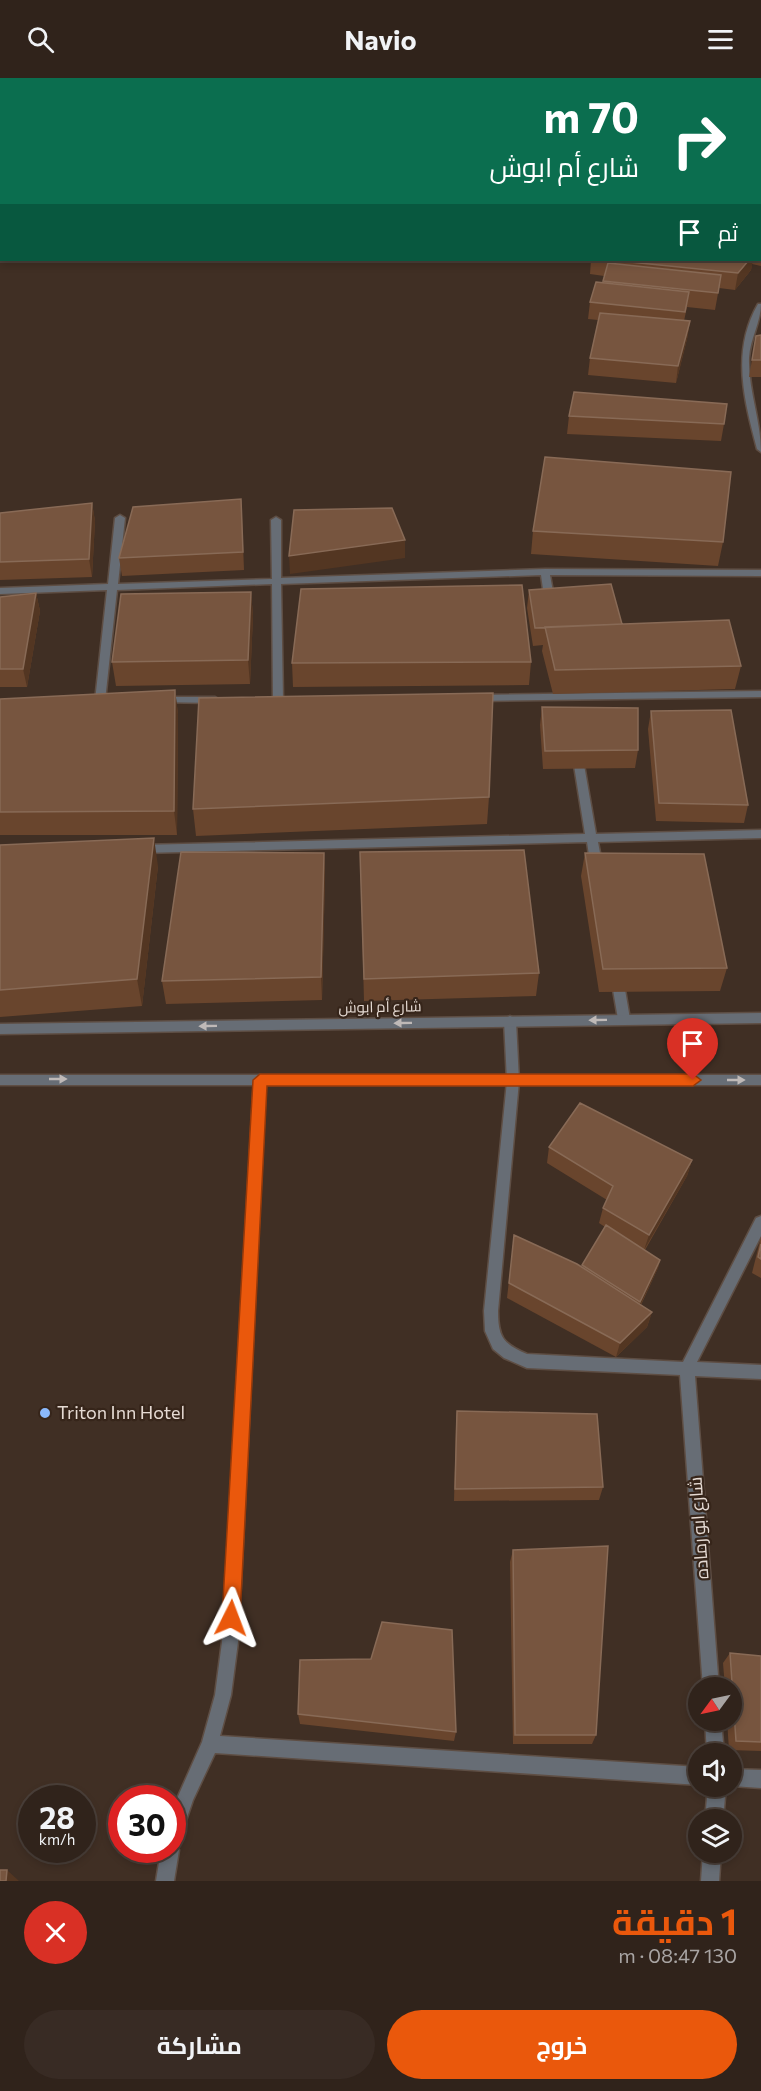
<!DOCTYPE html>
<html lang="ar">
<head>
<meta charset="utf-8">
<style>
  :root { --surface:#30231b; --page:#382b24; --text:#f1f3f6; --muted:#a8a4a3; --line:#4b403a; --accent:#ea580c }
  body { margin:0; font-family:Commissioner,Cairo,sans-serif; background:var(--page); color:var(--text); direction:rtl; height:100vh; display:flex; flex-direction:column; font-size:22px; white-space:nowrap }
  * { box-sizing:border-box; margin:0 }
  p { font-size:20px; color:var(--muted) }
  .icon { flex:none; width:33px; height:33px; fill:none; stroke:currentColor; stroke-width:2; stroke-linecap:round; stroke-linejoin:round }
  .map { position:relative; height:1803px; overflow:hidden; direction:ltr }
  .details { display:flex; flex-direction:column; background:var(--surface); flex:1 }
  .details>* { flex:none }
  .banner { position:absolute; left:0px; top:0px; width:762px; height:183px; box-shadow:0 3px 9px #0003,0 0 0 2px var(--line); direction:rtl; background:#0b6e4f; color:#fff; overflow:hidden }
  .needle { width:39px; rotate:237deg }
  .tools { position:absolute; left:688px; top:1599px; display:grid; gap:12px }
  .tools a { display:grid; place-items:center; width:54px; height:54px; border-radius:50%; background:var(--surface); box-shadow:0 3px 9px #0003,0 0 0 2px var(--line); font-size:30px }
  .speed { position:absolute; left:18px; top:1707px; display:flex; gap:12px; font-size:30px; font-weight:700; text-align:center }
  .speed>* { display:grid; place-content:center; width:78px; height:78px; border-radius:50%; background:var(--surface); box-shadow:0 3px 9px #0003,0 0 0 2px var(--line); line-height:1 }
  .speed small { font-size:15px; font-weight:400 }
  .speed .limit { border:9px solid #d22; background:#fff; color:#111 }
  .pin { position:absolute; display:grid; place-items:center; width:51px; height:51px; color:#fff; margin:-62px -26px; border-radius:50% 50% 50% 0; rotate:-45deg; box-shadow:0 0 6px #0007 }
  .pin .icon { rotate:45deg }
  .me { position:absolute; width:66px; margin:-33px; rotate:3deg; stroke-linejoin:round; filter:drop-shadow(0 0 4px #0008) }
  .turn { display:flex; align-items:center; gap:21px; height:126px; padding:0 24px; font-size:27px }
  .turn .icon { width:78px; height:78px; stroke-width:2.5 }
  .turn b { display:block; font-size:42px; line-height:51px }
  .then { display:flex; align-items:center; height:57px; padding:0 24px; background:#0003; gap:12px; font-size:22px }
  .round { display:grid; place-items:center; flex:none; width:63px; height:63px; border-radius:32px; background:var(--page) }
  .overview { display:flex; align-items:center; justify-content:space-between; height:102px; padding:0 24px }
  h1 { font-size:36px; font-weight:700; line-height:45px; color:var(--accent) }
  .primary-button { display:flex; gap:12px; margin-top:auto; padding:12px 24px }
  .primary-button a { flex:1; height:69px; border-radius:36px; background:var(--accent); color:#fff; font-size:24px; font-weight:700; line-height:69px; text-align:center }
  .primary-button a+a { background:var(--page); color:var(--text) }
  header { display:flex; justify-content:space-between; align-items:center; height:78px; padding:0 24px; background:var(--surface); font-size:27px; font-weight:700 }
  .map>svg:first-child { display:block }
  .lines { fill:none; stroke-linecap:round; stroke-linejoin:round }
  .minor-casing { stroke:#5e4e44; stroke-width:3 }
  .tertiary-casing { stroke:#5e4e44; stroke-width:3 }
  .minor { fill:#676d75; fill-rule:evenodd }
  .tertiary { fill:#676d75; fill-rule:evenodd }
  .wall { fill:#69452d }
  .shaded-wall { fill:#533622 }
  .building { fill:#77553f; stroke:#886a56; stroke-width:1.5 }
  .oneway { fill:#bfb9b7 }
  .route { fill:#ea580c; stroke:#983908; stroke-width:1.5 }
  .poi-dot { fill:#8bb9fc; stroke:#36251a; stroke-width:2 }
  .labels { text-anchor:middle; stroke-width:4.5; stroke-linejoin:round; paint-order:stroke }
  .street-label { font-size:15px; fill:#e5dad3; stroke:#36251a }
  .near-poi-label { font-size:18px; fill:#e5dad3; stroke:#36251a; text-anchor:start }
  .near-street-label { font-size:18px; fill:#e5dad3; stroke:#36251a }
</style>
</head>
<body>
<header><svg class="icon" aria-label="menu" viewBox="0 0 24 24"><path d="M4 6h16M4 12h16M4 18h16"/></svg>Navio<svg class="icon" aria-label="search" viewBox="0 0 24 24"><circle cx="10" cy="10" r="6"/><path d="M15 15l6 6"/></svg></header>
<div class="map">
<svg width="761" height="1803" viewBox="0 0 761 1803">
  <rect width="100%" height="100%" fill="#402f24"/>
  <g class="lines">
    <!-- minor casing -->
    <g class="minor-casing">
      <path id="minor" d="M692,0h6v2h-6z
        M758,226h3c0,18 -11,35 -12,54 -1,32 12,62 12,94l-4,-3c-13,-49 -26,-98 1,-145z
        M120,437l5,3 -7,66 154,-5 -1,-59 5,-3 5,3v58l264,-9 216,1v6l-211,-1 5,28 -5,3 -5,-3 -4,-28 -260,9 2,116 -5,3 -5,-3 -1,-116 -155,6 -12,111 -5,3 -5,-3 12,-111 -107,4v-6l108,-4 7,-66z
        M761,613v6l-283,4 -5,-3 5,-3z
        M160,619h55l5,3 -5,3 -59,-1 -1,-2z
        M577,671l5,4 14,81 165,-4v8l-163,4 5,27 -6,4 -6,-4 -4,-27 -446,11 -6,-4 6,-4 444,-11 -13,-81z
        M617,895l4,2 2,3 7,41 -2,3h-8l-2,-3 -7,-41 2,-3z
        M510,938l4,2 2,3 3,60 -21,230c0,26 5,33 29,43l156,8 73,-144 5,-2v20l-64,126 64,3v14l-66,-3 24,312h-16l-23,-313 -153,-7 -23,-10 -11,-9 -8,-18 -1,-20 23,-230 -3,-60 2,-3z
        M260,997l4,1 2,4 -28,562 -7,53 -11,41 479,31v18l-484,-32 -22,47 -16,47 2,3 -5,31h-18l5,-31h11v-40l30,-68 13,-47 7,-53 32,-562 2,-4z
        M705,1642h16l3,34h-17z
        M732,1691l29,1v18l-29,-2z
        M708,1708h18l-3,34h-18z
        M703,1774h18l-2,29h-18z"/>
    </g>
    <!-- tertiary casing -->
    <g class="tertiary-casing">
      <path id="tertiary" d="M761,935v10l-761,11v-10z
        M0,997h761v10h-761z"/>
    </g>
    <!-- minor -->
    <use href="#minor" class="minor"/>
    <!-- tertiary -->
    <use href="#tertiary" class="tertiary"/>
  </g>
  <!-- wall -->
  <path class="wall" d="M696,0h65v8l-1,-6h-61l1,-2z
    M760,127l1,61 -9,-2 -1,6 -16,20 -16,-2 -4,22 -28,-3 -3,14h6l-3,18 -11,44 -88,-8 2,-17 8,-38 -10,-1 2,-17 13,-19 1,-7 -14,-2 1,-14h169z
    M761,257v42h-12l7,-41z
    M569,338l155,8 -3,17 -154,-7z
    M92,425l3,18 -3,56 -92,3v-67z
    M242,439l2,53 -122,6 -3,-18z
    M533,453l190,11 -5,24 -187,-12z
    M529,512l93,34 119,42 -6,23 -182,5 -11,-43 1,-6 -10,1 -6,-38z
    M251,514l2,24 -3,68 -134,2 -4,-24z
    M36,515l4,18 -13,76h-27v-90z
    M531,584l-2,23 -236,2 -1,-24z
    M175,612l3,24 -1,121h-177v-136z
    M542,629l96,43 -3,18 -92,1 -3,-44z
    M651,633l97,94 -4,18 -88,-2 -8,-92z
    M489,719l-2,27 -291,12 -3,-27z
    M0,767l158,21 -16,140 -142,11z
    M360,774l179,121 -3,23 -172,5z
    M324,775l1,23 -3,124 -156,4 -4,-23z
    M585,775l142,115 -7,23 -121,1 -18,-116z
    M549,1069l143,13 -5,16 -42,74 15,10 -2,8 -17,37 11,7 -5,15 -31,30 -109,-59 7,-63 68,32 23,-40 -6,-4 4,-15 4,-8 -60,-37z
    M761,1159v41l-9,-5z
    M457,1333l146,76 -4,13 -145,1 2,-76z
    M513,1472l83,185 -4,9h-79l-3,-182z
    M730,1575l31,3v95l-32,-1 -2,-30h5v-32h-7l-2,-25z
    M298,1636l158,18 -2,9 -154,-17z"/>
  <!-- shaded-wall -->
  <path class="shaded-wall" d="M749,182h4l-2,10 -16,20 3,-17z
    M690,243l-3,18 -11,44 2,-17z
    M92,425l3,18 -3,56 -3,-18z
    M405,462v18l-115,16 -1,-18z
    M251,514l2,24 -3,68 -2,-24z
    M36,515l4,18 -13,76 -4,-18z
    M175,612l3,24 -1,121 -3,-24z
    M154,760l4,28 -16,140 -5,-27z
    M324,775l1,23 -3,124 -1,-23z
    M692,1082l-5,16 -43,74 5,-15z
    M660,1182l-2,8 -20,42 2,-8z
    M652,1234l-5,15 -31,30 4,-14z
    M7,1792l12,11h-13z"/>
  <!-- building -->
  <path class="building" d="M569,0h15l16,1 -31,1z
    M700,0h44l-1,2h-44z
    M760,141h1v30h-1z
    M610,182h139l-11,13z
    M608,185l113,12 -3,18 -115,-12z
    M596,204l93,10 -4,20 -95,-10z
    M600,235l90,8 -12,45 -88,-8z
    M761,257v25h-9l4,-24z
    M574,314l153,12 -3,20 -155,-8z
    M545,379l186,15 -8,70 -190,-11z
    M241,421l2,53 -124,6 14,-51z
    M92,425l-3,56 -89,3v-49z
    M392,430l13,32 -116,16 5,-46z
    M611,506l11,40 -87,4 -6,-38z
    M522,507l9,77 -239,1 9,-74z
    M251,514l-3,68 -136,2 9,-68z
    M36,515l-13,76h-23v-72z
    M729,542l12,46 -186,4 -10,-43z
    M175,612l-1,121 -174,1v-113z
    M493,615l-4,104 -296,12 6,-111z
    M542,629l96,1v42l-93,1z
    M731,632l17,95 -89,-2 -8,-92z
    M154,760l-17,141 -137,11v-145z
    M524,772l15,123 -175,6 -4,-127z
    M181,774l143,1 -3,124 -159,4z
    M585,775l119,1 23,114 -124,1z
    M580,1025l112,57 -43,75 -46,-27 10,-22 -64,-39z
    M606,1147l54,35 -20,42 -58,-37z
    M514,1157l63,29 75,48 -32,31 -111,-60z
    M761,1166v15l-3,-2z
    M457,1333l140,3 6,73 -148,2z
    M608,1468l-12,189h-81l-2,-185z
    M382,1544l70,8 4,102 -158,-18 2,-54 71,-1z
    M730,1575l31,3v86l-25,-1z
    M0,1792h7l-1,11h-6z"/>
  <!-- one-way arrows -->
  <defs><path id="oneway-solid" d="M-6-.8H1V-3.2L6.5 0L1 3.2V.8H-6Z" transform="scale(1.5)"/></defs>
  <g class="oneway">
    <use href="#oneway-solid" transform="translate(598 942) rotate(179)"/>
    <use href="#oneway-solid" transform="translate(403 945) rotate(179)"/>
    <use href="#oneway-solid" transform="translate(208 948) rotate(179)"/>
    <use href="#oneway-solid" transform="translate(58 1001)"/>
    <use href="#oneway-solid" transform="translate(736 1002)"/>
  </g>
  <!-- route -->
  <path class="route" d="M260,996h433l8,6 -8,6h-426l-27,532 -3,7 -6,2 -7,-2 -2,-7 31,-538z"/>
  <!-- markers -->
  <circle class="poi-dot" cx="45" cy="1335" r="6"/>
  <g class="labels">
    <!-- street labels -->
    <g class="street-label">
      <text transform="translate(380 929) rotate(-1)" y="5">شارع أم ابوش</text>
    </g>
    <!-- near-poi labels -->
    <g class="near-poi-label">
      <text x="57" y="1341">Triton Inn Hotel</text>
    </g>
    <!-- near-street labels -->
    <g class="near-street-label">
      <text transform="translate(699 1450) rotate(-94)" y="6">شارع ابو رماده</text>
    </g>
  </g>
</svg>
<div class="tools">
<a><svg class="needle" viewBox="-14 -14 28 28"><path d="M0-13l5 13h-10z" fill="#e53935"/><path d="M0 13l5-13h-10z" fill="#a8a4a3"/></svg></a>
<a><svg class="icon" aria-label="sound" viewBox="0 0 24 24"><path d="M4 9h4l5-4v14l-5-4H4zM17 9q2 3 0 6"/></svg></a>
<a><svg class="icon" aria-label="layers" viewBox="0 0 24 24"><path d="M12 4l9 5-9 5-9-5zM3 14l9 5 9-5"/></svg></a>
</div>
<div class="speed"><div>28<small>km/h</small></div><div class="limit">30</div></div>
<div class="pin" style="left:693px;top:1002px;background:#d93025"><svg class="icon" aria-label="arrive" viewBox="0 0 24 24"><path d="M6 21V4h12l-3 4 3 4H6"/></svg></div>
<svg class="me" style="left:231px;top:1540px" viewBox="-20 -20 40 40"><path d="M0-17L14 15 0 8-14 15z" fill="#ea580c" stroke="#fff" stroke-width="4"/></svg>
<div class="banner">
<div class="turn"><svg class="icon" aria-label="right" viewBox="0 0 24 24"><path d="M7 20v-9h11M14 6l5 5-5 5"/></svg><div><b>70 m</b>شارع أم ابوش</div></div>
<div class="then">ثم<svg class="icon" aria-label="arrive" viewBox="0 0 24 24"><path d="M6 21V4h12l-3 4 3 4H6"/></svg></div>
</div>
</div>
<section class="details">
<div class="overview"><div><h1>1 دقيقة</h1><p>130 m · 08:47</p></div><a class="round" style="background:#d93025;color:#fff"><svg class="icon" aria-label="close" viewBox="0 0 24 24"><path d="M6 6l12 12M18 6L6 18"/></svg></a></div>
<div class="primary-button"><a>خروج</a><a>مشاركة</a></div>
</section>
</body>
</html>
